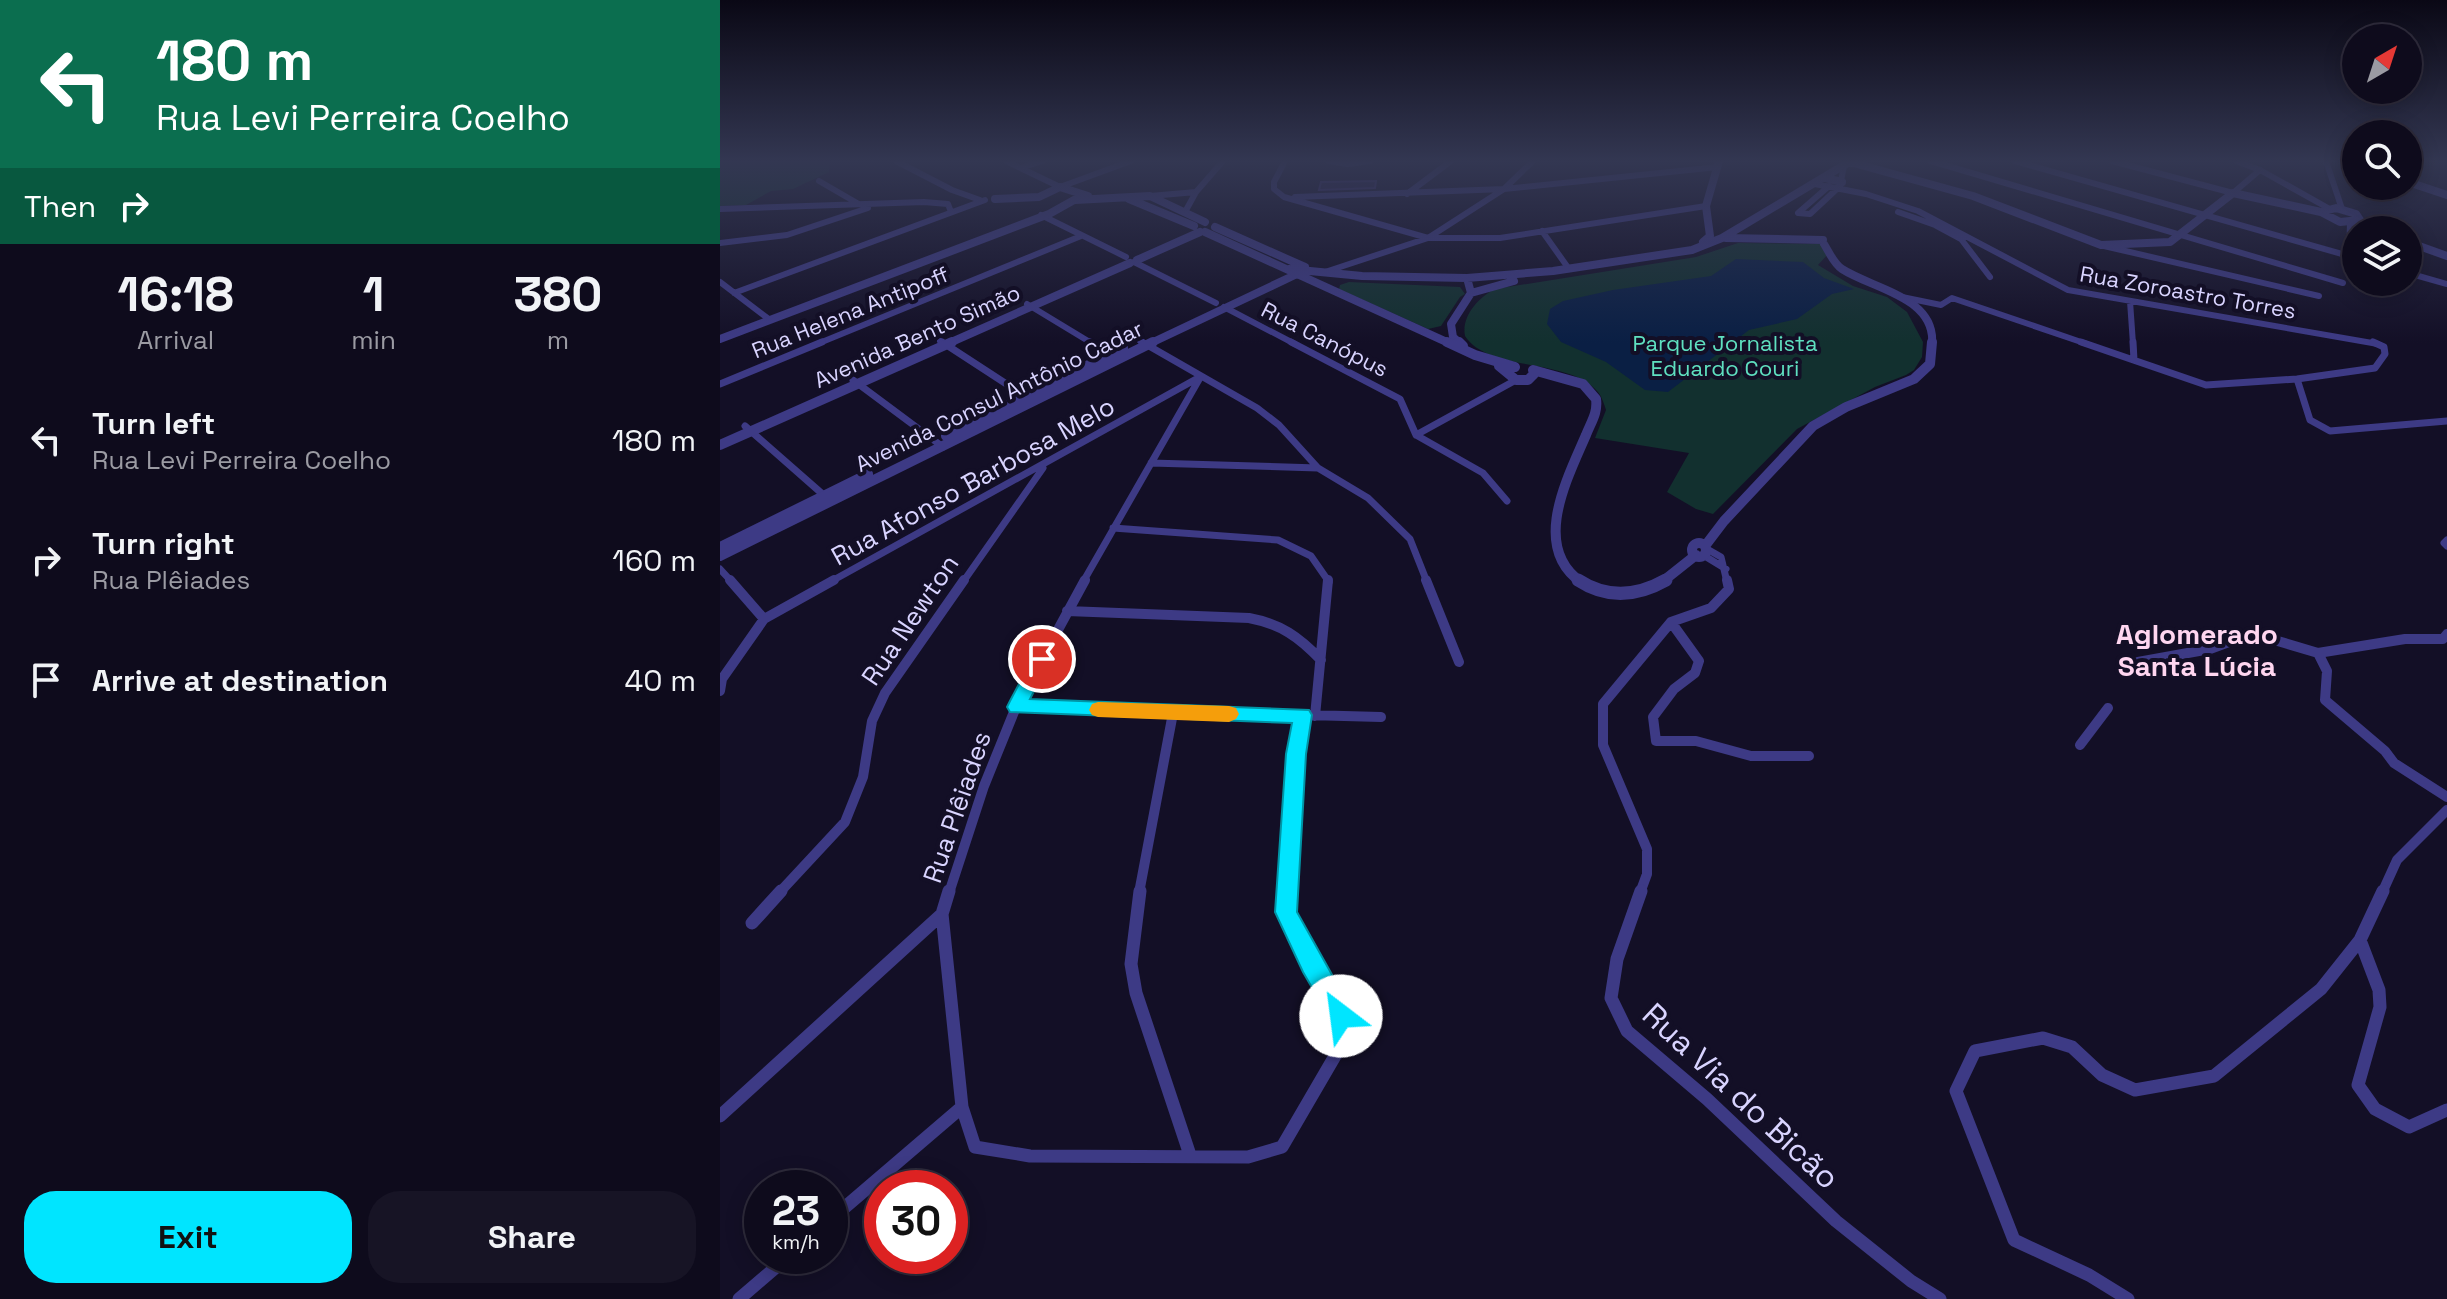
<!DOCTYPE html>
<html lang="en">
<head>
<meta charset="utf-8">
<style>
  :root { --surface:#0e0b1c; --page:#171425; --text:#f1f3f6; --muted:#9b9ba3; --line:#2e2b3b; --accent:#00e5ff }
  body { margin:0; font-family:"Space Grotesk",sans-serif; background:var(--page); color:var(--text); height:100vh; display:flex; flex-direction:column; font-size:30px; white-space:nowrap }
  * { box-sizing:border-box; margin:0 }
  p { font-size:26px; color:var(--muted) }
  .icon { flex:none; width:44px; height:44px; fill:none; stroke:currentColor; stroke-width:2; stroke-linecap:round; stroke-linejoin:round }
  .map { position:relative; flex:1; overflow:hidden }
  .details { display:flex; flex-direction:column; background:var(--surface); width:720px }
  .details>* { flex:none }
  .top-card { background:#0b6e4f; color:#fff; overflow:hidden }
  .needle { width:52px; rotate:39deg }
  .controls { position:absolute; left:1622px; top:24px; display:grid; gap:16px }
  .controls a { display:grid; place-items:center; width:80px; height:80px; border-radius:50%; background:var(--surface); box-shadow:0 4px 20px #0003,0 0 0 2px var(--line); font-size:40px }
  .speed { position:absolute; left:24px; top:1170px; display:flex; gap:16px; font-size:40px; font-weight:700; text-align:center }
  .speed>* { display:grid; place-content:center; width:104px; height:104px; border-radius:50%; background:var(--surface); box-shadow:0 4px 20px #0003,0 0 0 2px var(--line); line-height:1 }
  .speed small { font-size:20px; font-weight:400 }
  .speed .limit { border:12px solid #d22; background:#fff; color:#111 }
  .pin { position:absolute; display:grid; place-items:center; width:68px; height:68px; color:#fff; margin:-34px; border:4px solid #fff; border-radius:50%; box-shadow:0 2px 8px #0007 }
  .me { position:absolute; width:88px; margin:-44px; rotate:330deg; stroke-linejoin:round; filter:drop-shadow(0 0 6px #0008) }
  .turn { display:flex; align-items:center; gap:28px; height:168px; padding:0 24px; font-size:36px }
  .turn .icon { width:104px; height:104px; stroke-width:2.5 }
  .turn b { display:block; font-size:56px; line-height:68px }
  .then { display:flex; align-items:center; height:76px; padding:0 24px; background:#0003; gap:16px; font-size:30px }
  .eta { display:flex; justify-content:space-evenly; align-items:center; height:136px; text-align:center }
  .eta b { font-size:48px; font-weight:700; line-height:56px }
  .action { display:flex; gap:16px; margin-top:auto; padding:16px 24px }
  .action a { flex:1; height:92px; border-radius:32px; background:var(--accent); color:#111; font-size:32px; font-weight:700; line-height:92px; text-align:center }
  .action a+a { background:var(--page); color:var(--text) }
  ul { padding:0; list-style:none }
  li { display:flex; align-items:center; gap:24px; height:120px; padding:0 24px }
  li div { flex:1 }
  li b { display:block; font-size:30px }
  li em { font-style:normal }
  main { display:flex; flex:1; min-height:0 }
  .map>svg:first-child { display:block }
  .green { fill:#12302f }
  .water { fill:#0a1f44 }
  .building { fill:#241b47; stroke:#3b2d73; stroke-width:2 }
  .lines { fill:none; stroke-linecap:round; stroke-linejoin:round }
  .minor-far3 { stroke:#3d3a85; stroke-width:6 }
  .minor-far2 { stroke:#3d3a85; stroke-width:7 }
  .minor-far1 { stroke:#3d3a85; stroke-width:10 }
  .minor { stroke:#3d3a85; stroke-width:13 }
  .tertiary-far2 { stroke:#3d3a85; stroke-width:8 }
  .tertiary-far1 { stroke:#3d3a85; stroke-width:10 }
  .tertiary { stroke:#3d3a85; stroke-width:13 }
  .route { fill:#00e5ff; stroke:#0095a6; stroke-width:2 }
  .slow { fill:#f59e0b }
  .labels { text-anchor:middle; stroke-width:8; stroke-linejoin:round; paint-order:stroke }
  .far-street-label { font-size:22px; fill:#d9d4ff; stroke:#130f26 }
  .far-park-label { font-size:22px; fill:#5fe0c0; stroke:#130f26 }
  .street-label { font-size:26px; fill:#d9d4ff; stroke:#130f26 }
  .neighbourhood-label { font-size:28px; font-weight:bold; fill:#ffd6f0; stroke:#130f26 }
  .near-street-label { font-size:32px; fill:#d9d4ff; stroke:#130f26 }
</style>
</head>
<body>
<main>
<section class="details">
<div class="top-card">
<div class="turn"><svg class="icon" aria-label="left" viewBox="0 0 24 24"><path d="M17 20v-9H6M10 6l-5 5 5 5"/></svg><div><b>180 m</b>Rua Levi Perreira Coelho</div></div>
<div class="then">Then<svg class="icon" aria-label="right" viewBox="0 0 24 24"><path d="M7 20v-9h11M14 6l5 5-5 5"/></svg></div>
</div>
<div class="eta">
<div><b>16:18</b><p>Arrival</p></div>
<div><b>1</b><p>min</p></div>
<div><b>380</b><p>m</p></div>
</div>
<ul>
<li><svg class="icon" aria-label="left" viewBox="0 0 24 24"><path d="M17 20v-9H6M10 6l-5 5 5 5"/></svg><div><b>Turn left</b><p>Rua Levi Perreira Coelho</p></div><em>180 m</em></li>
<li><svg class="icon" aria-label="right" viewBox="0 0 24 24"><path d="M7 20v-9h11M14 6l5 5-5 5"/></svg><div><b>Turn right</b><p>Rua Plêiades</p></div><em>160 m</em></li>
<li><svg class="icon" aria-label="arrive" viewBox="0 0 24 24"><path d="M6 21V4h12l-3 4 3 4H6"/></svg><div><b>Arrive at destination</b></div><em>40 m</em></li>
</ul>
<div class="action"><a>Exit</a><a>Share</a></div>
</section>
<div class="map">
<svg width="1727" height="1299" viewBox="0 0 1727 1299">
  <rect width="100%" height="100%" fill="#130f26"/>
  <!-- green -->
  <path class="green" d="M0,161h110l-1,11 -36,17 -22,2 -25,14 -26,1z
    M1018,243l86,1 5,9 -11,12 35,21 34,11 20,15 16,30 -1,15 -8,13 -8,5 -31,12 -78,42 -84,85 -17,-5 -29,-17 22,-39 -94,-15 11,-28c-2,-6 -4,-13 -8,-18 -29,-35 -109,-19 -133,-56 -4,-20 14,-39 30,-47l201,-32z
    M629,282l111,5 5,7 -5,3 -19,29 -13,3 -89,-40 1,-4z"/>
  <!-- water -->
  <path class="water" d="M1016,259l67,3 21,16 30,11 -22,5 -35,25 -48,11 -81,62 -23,-2 -39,-28 -45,-20 -14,-18 3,-15 13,-8 50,-11 98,-14z"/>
  <!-- building -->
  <path class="building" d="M656,181l-1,7 -56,2 2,-8z"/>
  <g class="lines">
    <!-- minor-far3 -->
    <path class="minor-far3" d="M176,161l56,29 28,10
      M286,161l54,26 71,-26
      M565,161l-11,21v7l10,8 144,41h72l206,-32
      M609,161l19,3 22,-3
      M1211,161l412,122
      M1295,161l341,97
      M1392,161l121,32 27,-23
      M1516,161l24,9 68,38
      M1606,161l16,48
      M301,168l21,-7
      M99,181l38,22
      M1095,184l51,10 52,17 150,79 310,54
      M1109,186l-31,27 12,1 30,-28 4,-20
      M687,194l44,-33
      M430,196l46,-4
      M575,197l209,-8 214,-22
      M0,209l204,-7 24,2 3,8
      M465,212l11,-20 27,-31
      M1178,212l37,13 26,14 29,38
      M321,215l85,42
      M822,231l27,38
      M0,243l67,-8 81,-27
      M1384,246l215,50
      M1629,256l1,-33
      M414,262l82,41
      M605,272l103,-34 76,-49 29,-28
      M1688,273l39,11
      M0,282l50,38
      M14,293l251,-93
      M1182,297l39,8 11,-7 135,46
      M1410,301l3,43
      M307,304l66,40
      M504,307l71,37
      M220,341l5,3
      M420,341l5,3
      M97,344l264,-108"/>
    <!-- minor-far2 -->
    <path class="minor-far2" d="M222,342l89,58
      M370,342l24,15
      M422,342l115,66 22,17 39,43 50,30 42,41 17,43
      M571,342l109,57 16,36 67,38 24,28
      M1361,342l125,43 91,-6 78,-11 10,-14 -1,-7 -11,-5
      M1413,342l1,18
      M1577,379l13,41 20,11 117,-10
      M133,380l90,67
      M0,384l102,-42
      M25,426l82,72
      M696,435l100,-55
      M431,463l167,5
      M393,528l165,12 33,16 18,26
      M1727,540l-3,3 3,3
      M987,549l14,8 6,25
      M983,555l23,14
      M0,569l12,13
      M110,582l368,-204
      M243,582l80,-114
      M363,582l118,-206"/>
    <!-- minor-far1 -->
    <path class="minor-far1" d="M10,580l34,39
      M706,580l33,82
      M347,611l182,7c32,6 50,19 72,42
      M951,622l28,39 -4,12 -21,16 -21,28 3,24h40l55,15h58
      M1598,653l87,-14h38l4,-5
      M1418,662l72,-13 19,-7 42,-3 47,14 9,18 -2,29 60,51 9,12 53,34
      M0,691l2,-12 42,-60 70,-39
      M296,707l365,10
      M595,716l13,-136
      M1360,745l28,-37
      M59,893l66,-71 18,-45 9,-56 13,-28 79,-113
      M229,893l35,-107 32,-79 69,-127
      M419,893l34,-180
      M567,893l9,-139 7,-39
      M920,893l7,-19v-25l-44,-104v-41l68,-82 40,-14 18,-19 -2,-9
      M1662,893l15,-33 50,-50"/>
    <!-- minor -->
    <path class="minor" d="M229,891l-7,23 20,193 13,40 55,9 218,1 34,-10 60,-103 -1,-28 -55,-104 1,-21
      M420,891l-9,73 5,29 54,162
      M921,891l-24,68 -6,39 16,33 80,68 129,122 75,60 29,18
      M32,923l29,-32
      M1640,940l19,50 1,17 -22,78 17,24 34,18 38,-17
      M0,1116l222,-202
      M110,1220l132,-113
      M19,1299l50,-43
      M1408,1299l-39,-24 -75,-35 -58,-149 19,-40 68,-13 29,9 30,28 33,15 79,-14 107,-87 39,-49 23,-49"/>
    <!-- tertiary-far2 -->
    <path class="tertiary-far2" d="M1623,161l13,4
      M1130,162l123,34 128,49 69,-3 63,-49 88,19
      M1105,178l17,4
      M1688,182l39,13
      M275,199l44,-2 21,-10 28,9
      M409,199l65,27
      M355,200l75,-4 55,26
      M1616,208l20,6 4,6 -20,2 -19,-10z
      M1635,223l20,7
      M495,227l90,40
      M485,232l246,112
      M1006,238l97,2
      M983,242l7,-6 -4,-30 13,-45
      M1688,242l39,14
      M1104,244c5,8 10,20 18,25 31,20 94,28 90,75
      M417,260l63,-28
      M569,269l73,7 105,2 86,-7 139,-21 30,-12 129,-77
      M751,293l43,-12
      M0,339l329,-125 34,-19
      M227,344l183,-81
      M429,344l148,-70
      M741,344l-8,-7 -2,-13 20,-31 -4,-15"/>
    <!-- tertiary-far1 -->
    <path class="tertiary-far1" d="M727,342l28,13 40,12
      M739,342l4,4
      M779,366l17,14h12l6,-6
      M813,370l50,14 13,15c2,14 -5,23 -10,36 -19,44 -55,112 -5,147
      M226,436l177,-88
      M0,445l232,-103
      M972 550a7 7 0 1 1 14 0a7 7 0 1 1-14 0Z
      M985,546l19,-25 89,-95 33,-19 68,-28 16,-15 2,-22
      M0,547l148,-73
      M0,556l433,-214
      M942,582l34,-27"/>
    <!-- tertiary -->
    <path class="tertiary" d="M858,580c29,19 58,17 88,0"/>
  </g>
  <!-- sky -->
  <linearGradient id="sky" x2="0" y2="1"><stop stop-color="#0a0815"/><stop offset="0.47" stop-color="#333752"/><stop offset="1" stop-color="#333752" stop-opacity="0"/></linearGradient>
  <rect width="1727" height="343" fill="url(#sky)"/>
  <!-- route -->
  <path class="route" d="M322,652l9,7 -21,40 279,11 3,5 -6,39 -9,158 53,95 3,9 -3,8 -9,4 -8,-4 -30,-52 -28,-60 11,-158 6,-31 -282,-11 -3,-5 3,-6 25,-47z"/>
  <!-- slow -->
  <path class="slow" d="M378,702l131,4 7,2 3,6 -3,5 -7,3 -131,-5 -6,-2 -3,-5 3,-6z"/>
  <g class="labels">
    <!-- far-street labels -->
    <g class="far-street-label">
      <text transform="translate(1468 292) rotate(10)" y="8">Rua Zoroastro Torres</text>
      <text transform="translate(130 312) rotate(-22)" y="8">Rua Helena Antipoff</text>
      <text transform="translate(197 336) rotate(-24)" y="8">Avenida Bento Simão</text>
      <text transform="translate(605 339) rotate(27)" y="8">Rua Canópus</text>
      <text transform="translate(279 396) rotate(-26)" y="8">Avenida Consul Antônio Cadar</text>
    </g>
    <!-- far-park labels -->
    <g class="far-park-label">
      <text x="1005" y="351">Parque Jornalista<tspan x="1005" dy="25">Eduardo Couri</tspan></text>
    </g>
    <!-- street labels -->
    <g class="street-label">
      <text transform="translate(253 481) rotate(-29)" y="9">Rua Afonso Barbosa Melo</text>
      <text transform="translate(190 620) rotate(-56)" y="9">Rua Newton</text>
      <text transform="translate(237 807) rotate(-71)" y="9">Rua Plêiades</text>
    </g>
    <!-- neighbourhood labels -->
    <g class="neighbourhood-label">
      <text x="1477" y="644">Aglomerado<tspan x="1477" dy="32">Santa Lúcia</tspan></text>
    </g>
    <!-- near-street labels -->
    <g class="near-street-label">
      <text transform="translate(1021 1096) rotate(43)" y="11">Rua Via do Bicão</text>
    </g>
  </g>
</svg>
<div class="controls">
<a><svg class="needle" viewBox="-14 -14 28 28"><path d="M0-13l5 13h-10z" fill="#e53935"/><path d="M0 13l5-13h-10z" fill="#9b9ba3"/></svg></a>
<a><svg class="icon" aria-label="search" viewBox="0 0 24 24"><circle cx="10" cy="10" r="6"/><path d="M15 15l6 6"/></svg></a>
<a><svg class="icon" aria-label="layers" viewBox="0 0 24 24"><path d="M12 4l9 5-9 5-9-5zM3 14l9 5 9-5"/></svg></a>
</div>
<div class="speed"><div>23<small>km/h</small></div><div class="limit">30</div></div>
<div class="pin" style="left:322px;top:659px;background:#d93025"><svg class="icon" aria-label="arrive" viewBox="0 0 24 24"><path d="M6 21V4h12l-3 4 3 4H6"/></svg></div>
<svg class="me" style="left:621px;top:1016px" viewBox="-20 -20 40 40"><circle r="19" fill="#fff"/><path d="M0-13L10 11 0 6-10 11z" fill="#00e5ff"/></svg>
</div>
</main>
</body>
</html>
